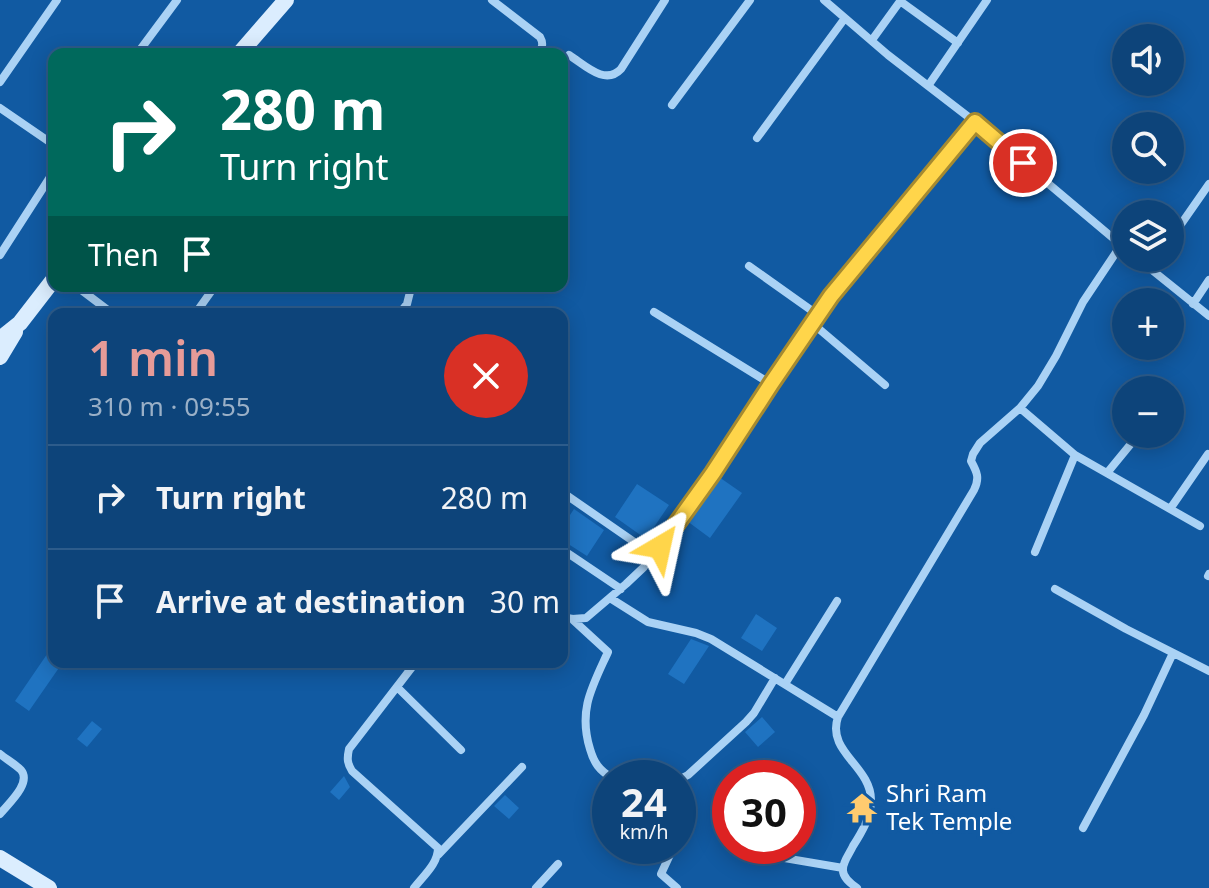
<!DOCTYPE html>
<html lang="en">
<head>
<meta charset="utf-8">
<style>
  :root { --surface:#0d447a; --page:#1b4e81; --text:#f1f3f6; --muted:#9ab0c7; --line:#2d5c8b; --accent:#e69b98 }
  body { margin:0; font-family:"Noto Sans",sans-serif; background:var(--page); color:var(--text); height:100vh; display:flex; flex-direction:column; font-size:30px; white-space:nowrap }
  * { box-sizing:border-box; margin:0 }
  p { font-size:26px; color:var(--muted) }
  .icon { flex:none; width:44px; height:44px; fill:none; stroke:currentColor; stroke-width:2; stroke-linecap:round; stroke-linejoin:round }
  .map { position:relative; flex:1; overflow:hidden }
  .sheet { position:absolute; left:48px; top:308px; width:520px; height:360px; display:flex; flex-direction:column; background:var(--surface); border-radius:16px; box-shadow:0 4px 20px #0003,0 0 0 2px var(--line) }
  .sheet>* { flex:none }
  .guide { position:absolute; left:48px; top:48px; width:520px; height:244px; border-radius:16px; box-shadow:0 4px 20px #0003,0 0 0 2px var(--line); background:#00695c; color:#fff; overflow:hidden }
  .buttons { position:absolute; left:1112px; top:24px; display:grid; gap:16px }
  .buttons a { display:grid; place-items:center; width:72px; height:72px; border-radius:50%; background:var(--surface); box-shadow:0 4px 20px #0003,0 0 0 2px var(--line); font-size:40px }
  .speed { position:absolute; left:592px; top:760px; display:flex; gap:16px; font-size:40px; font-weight:700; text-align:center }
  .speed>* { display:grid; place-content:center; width:104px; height:104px; border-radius:50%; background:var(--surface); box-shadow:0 4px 20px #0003,0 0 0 2px var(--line); line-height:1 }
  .speed small { font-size:20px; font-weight:400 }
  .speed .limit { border:12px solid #d22; background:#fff; color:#111 }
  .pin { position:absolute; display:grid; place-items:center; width:68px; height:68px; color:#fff; margin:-34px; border:4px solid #fff; border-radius:50%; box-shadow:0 2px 8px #0007 }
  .me { position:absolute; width:88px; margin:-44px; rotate:36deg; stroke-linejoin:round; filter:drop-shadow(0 0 6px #0008) }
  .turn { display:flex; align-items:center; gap:28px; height:168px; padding:0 40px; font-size:36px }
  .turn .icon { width:104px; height:104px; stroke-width:2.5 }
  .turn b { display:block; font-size:56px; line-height:68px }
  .then { display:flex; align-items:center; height:76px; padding:0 40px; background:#0003; gap:16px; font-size:30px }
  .round { display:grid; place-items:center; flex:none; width:84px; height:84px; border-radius:42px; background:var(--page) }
  .head { display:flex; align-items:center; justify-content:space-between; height:136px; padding:0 40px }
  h1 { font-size:48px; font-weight:600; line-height:60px; color:var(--accent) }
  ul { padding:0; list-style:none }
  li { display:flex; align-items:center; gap:24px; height:104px; padding:0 40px; border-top:2px solid var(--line) }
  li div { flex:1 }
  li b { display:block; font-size:30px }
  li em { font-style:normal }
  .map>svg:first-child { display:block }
  .building { fill:#1f73c1 }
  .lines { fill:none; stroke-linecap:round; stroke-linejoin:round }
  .street { stroke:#aad2f5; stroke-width:8 }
  .secondary { stroke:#dbedfe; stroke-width:16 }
  .route-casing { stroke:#a68a30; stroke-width:20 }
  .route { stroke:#ffd54a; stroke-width:14 }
  .labels { text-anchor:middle; stroke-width:8; stroke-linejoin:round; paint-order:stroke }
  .poi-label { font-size:24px; fill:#fff; stroke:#115aa2; text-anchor:start }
</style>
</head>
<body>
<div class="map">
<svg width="1209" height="888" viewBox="0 0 1209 888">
  <rect width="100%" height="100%" fill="#115aa2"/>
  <!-- building -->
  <path class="building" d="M719,477l23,16 -32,45 -23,-17z
    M637,484l32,21 -23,34 -31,-22z
    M574,509l30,21 -17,26 -25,-16v-13z
    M756,614l21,14 -15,23 -21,-13z
    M691,639l18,7 -25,38 -16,-10z
    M54,644v18h9l-34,49 -14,-10z
    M762,717l13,15 -17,15 -13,-15z
    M92,721l10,8 -15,18 -10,-8z
    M344,776l6,11 -11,13 -9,-8z
    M505,795l14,13 -10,11 -15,-13z"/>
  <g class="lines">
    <!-- street -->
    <path class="street" d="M492,0l48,37c4,7 2,11 -2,17
      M824,0l64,55 87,67 151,127
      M900,1l58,42
      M872,40l29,-40
      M137,54l40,-54
      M569,55c16,10 36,31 52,14l44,-69
      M0,82l57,-82
      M928,86l59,-86
      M672,105l78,-105
      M0,108l54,37
      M757,138l88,-120
      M1170,240l39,-56
      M0,255l54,-84
      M1137,258l72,58
      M749,266l69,49
      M76,286l37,28
      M1193,304l16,-24
      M654,312l117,72
      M195,314l20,-28
      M399,314l8,-10 3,-12 -7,-6
      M812,323l73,62
      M1020,408l55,47 125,71
      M1107,473l32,-39
      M562,492l91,63
      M1170,509l38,-55
      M1035,552l40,-97
      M569,554l52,35
      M1208,576l1,-2
      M1055,589l71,40 83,42
      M610,598l38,24 48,11 15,6 127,78
      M562,616l10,3 14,-1 40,-34 18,-17 69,-94 105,-158 27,-37 130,-156
      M572,619l36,33c-16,35 -30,58 -18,97 4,14 9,21 22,29
      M785,684l52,-83
      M397,687l64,63
      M0,754c6,5 15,10 21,16 11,13 -13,34 -21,44
      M678,780l10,-5 58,-53 8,-9 21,-35
      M1083,828l61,-113 29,-62
      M674,846l-13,28 16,14
      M743,851l100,17
      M438,855l84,-88
      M414,888c9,-12 24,-24 24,-40l-86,-77c-5,-8 -5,-13 -3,-22l67,-87
      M536,888l22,-24
      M857,888c-7,-5 -15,-11 -14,-19 0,-8 7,-16 10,-23 9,-14 18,-29 18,-46 0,-34 -45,-48 -33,-83l136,-227c6,-12 3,-18 -3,-29l2,-7 7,-11 40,-35 18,-22 18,-30 27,-54 38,-57"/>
    <!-- secondary -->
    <path class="secondary" d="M239,54l47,-54
      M0,339l20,-16 34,-44
      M0,357l15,-25
      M0,858l49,30"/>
  </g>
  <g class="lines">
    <!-- route casing -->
    <g class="route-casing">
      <path id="route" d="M660,547l53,-74 58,-89 60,-88 144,-174 48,41"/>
    </g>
    <!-- route -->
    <use href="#route" class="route"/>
  </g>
  <!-- icons -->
  <defs>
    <g id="temple-bare" transform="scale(2.4)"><path d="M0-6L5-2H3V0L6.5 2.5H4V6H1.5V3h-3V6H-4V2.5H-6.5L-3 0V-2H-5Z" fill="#ffcb6f" stroke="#115aa2" stroke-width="2.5" paint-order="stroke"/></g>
  </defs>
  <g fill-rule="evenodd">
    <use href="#temple-bare" x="862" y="808"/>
  </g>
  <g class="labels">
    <!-- poi labels -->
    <g class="poi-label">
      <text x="886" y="802">Shri Ram<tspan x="886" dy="28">Tek Temple</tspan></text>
    </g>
  </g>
</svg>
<div class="buttons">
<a><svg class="icon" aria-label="sound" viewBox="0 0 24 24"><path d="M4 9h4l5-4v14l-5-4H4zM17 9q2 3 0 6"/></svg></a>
<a><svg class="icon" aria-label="search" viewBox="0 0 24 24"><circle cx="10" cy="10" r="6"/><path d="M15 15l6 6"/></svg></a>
<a><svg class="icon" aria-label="layers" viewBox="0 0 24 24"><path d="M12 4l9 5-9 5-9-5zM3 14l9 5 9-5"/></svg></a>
<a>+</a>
<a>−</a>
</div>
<div class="speed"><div>24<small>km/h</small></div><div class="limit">30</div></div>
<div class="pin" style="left:1023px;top:163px;background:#d93025"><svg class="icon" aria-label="arrive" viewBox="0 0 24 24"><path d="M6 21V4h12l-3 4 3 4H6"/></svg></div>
<svg class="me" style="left:660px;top:547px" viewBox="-20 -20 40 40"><path d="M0-17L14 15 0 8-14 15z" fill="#ffd54a" stroke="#fff" stroke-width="4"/></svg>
<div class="guide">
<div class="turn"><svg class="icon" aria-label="right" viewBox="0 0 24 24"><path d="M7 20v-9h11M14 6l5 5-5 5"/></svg><div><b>280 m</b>Turn right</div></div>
<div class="then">Then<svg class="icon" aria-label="arrive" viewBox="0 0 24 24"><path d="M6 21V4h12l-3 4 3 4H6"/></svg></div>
</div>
<section class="sheet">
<div class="head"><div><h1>1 min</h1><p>310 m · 09:55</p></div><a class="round" style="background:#d93025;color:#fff"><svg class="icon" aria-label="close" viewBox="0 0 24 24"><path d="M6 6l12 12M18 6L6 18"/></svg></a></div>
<ul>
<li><svg class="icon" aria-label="right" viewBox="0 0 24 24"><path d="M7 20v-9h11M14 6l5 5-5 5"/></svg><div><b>Turn right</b></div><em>280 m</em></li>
<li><svg class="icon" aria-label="arrive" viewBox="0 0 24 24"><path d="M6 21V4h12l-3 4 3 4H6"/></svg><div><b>Arrive at destination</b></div><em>30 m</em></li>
</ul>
</section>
</div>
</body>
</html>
